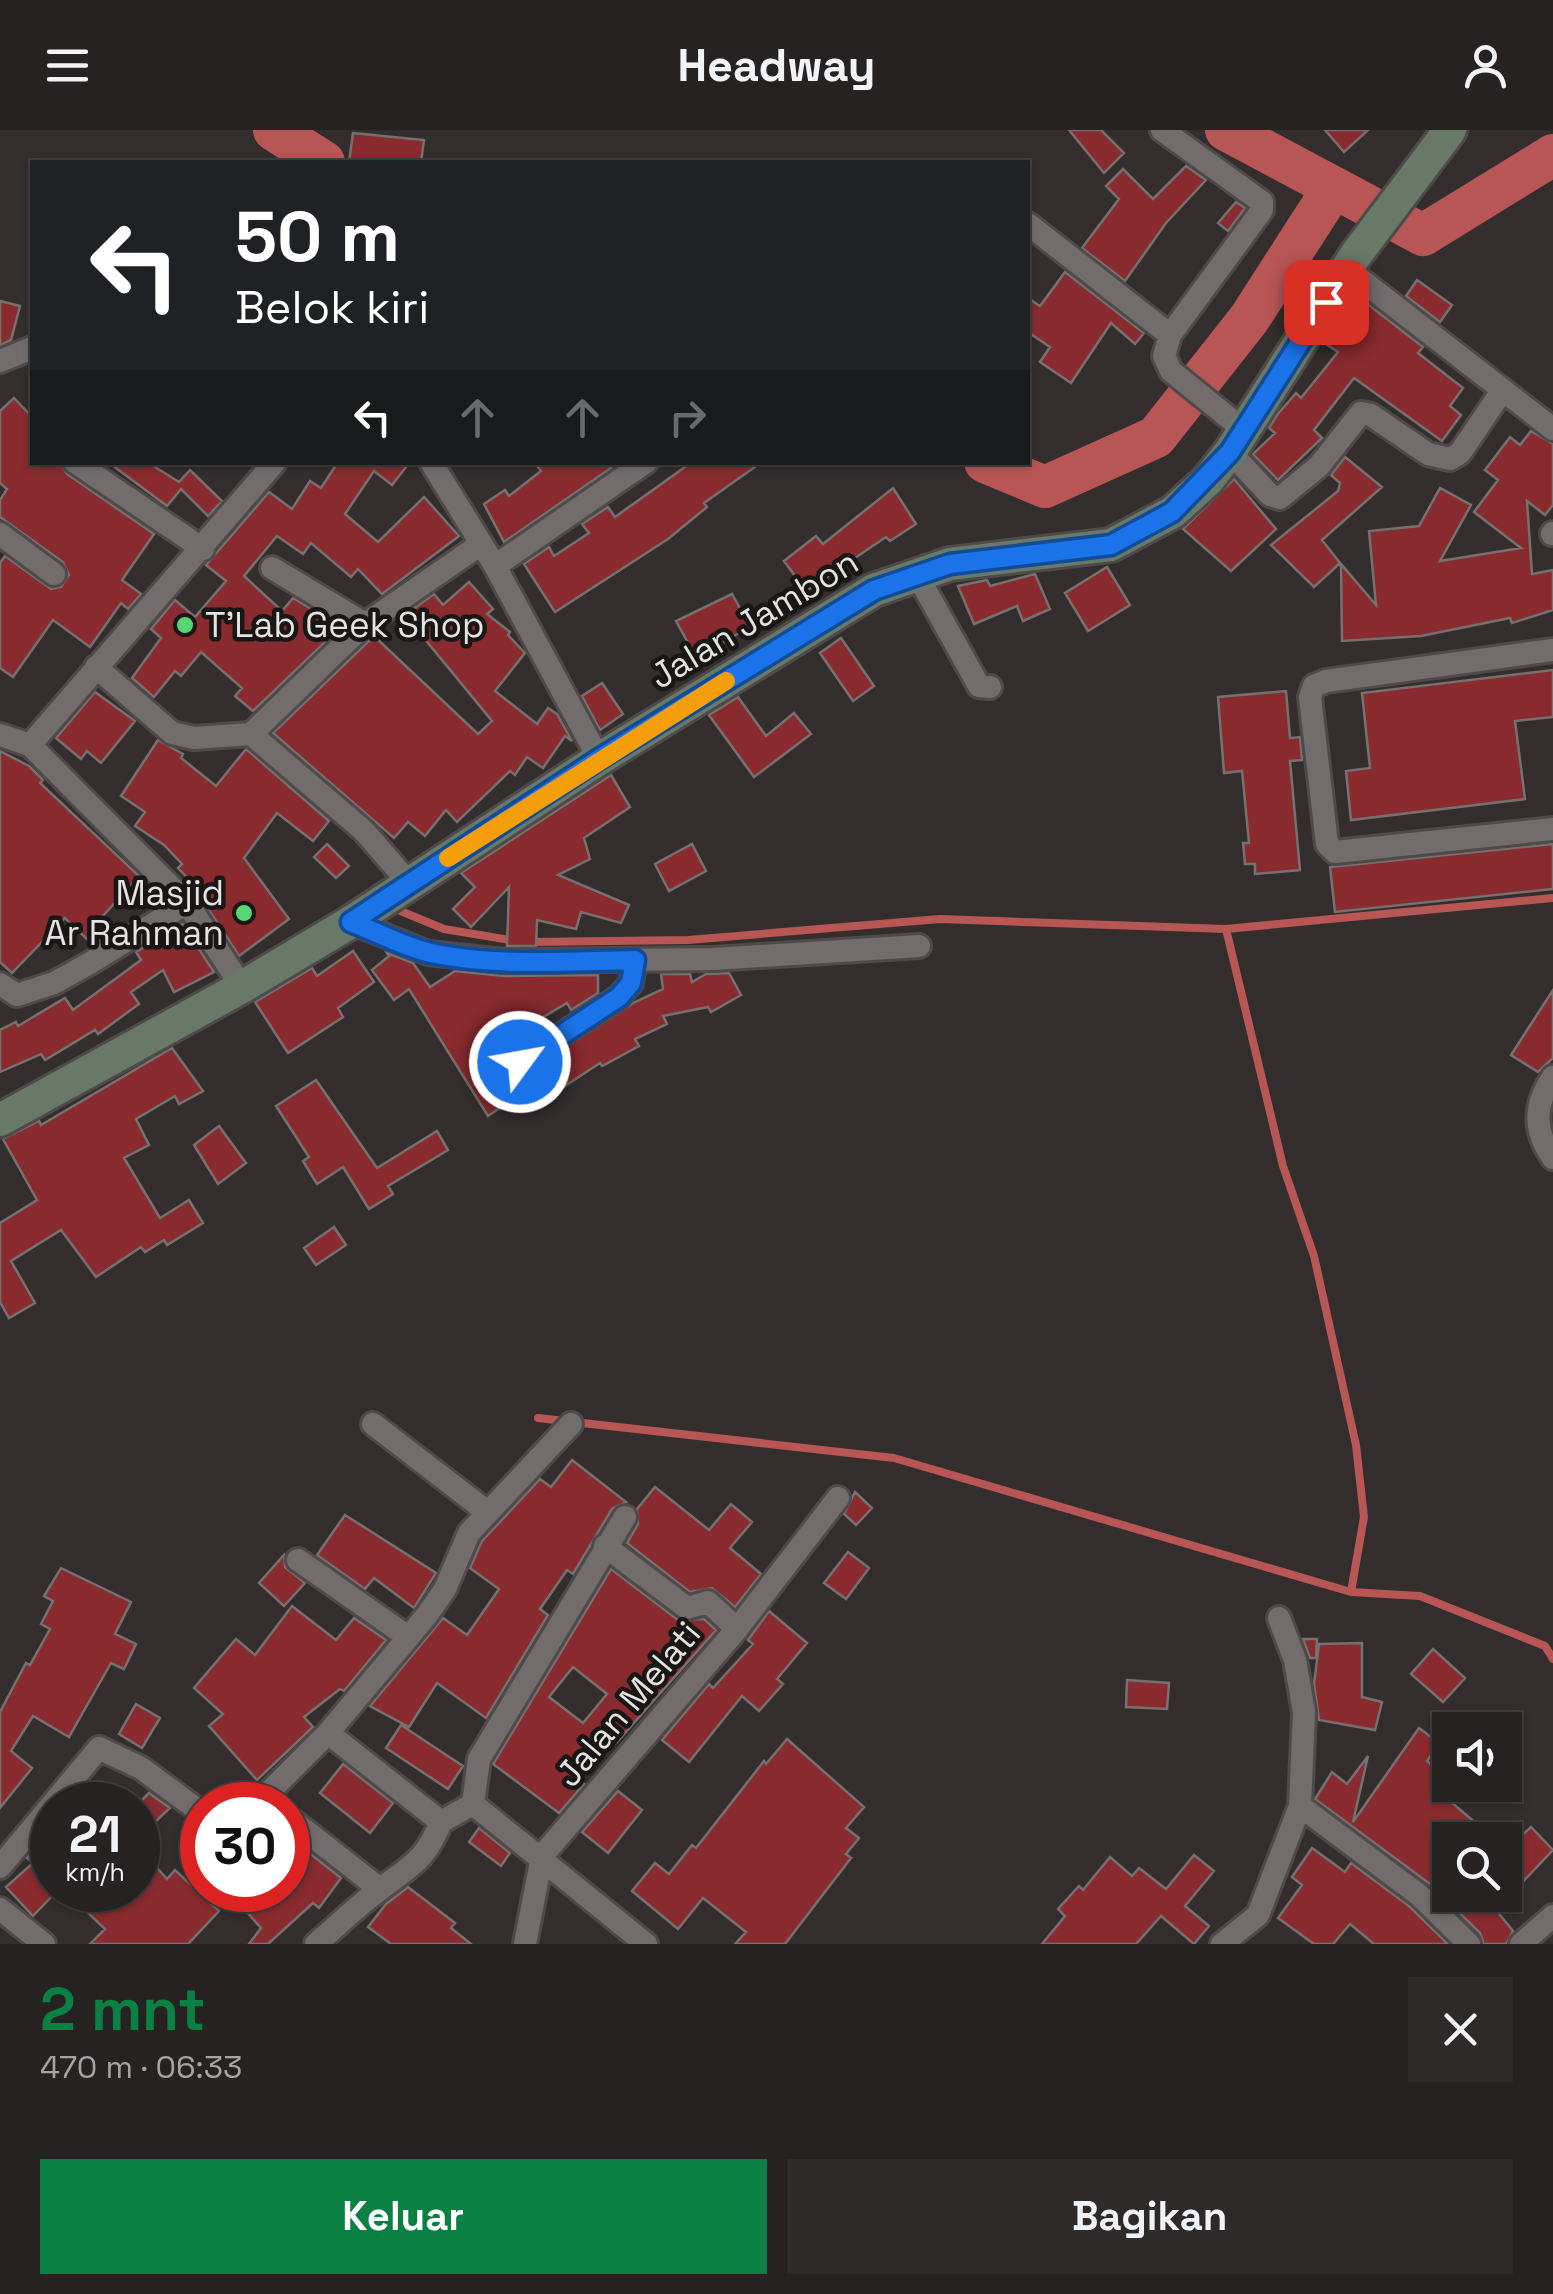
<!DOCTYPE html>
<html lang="id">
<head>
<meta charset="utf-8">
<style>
  :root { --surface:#262222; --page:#2e2a2a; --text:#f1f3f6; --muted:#a4a4a5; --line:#423f40; --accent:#0b8043 }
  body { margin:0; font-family:"Space Grotesk",sans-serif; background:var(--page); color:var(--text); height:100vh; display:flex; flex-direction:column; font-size:38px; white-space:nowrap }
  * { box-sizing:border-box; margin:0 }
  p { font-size:32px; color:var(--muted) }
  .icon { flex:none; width:55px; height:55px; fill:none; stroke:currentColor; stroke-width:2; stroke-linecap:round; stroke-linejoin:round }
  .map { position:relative; height:1814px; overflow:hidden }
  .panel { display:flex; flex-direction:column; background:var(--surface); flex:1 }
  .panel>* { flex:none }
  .hud { position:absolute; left:30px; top:30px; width:1000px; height:305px; border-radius:0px; box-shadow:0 2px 8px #0004,0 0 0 2px var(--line); background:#202124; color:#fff; overflow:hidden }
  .buttons { position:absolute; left:1432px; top:1582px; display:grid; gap:20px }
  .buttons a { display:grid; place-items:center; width:90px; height:90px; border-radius:0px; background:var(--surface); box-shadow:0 2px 8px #0004,0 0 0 2px var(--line); font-size:50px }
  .speed { position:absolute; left:30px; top:1652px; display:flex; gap:20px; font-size:50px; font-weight:700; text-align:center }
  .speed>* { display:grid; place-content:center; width:130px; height:130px; border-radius:50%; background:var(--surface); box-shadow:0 2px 8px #0004,0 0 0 2px var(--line); line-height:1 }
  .speed small { font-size:25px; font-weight:400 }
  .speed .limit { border:15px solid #d22; background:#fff; color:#111 }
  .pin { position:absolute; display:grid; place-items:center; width:85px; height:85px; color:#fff; margin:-42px; border-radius:20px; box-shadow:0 5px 15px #0006 }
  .me { position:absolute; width:110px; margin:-55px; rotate:58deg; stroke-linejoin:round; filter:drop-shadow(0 0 8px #0008) }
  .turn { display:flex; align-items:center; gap:35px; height:210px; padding:0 40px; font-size:45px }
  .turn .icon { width:130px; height:130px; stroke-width:2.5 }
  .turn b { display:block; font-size:70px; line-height:85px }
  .lanes { display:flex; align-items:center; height:95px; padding:0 40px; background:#0003; justify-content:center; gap:50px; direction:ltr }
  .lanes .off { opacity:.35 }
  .round { display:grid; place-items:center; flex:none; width:105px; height:105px; border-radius:0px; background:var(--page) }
  .head { display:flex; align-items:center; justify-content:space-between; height:170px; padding:0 40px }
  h1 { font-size:60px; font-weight:700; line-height:75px; color:var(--accent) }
  .button { display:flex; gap:20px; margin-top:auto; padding:20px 40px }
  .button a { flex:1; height:115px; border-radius:0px; background:var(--accent); color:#fff; font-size:40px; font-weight:700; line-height:115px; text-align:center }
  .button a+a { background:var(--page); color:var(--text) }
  header { display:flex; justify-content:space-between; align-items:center; height:130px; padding:0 40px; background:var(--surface); font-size:45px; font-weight:700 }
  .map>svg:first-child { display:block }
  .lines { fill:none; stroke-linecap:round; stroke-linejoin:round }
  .stream { stroke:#b85555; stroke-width:8 }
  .river { stroke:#b85555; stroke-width:42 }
  .building { fill:#882a2e; stroke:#76706f; stroke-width:2.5; fill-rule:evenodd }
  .minor-casing { stroke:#4f4a4a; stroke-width:28 }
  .secondary-casing { stroke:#4f4a4a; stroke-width:38 }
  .minor { stroke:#736c6c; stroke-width:22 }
  .secondary { stroke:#697968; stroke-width:32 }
  .route-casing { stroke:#114b97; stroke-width:25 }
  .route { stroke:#1a73e8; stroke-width:18 }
  .slow { stroke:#f59e0b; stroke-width:18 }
  .poi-dot { fill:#54d672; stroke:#191616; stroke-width:4 }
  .labels { text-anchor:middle; stroke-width:9; stroke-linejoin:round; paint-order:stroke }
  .street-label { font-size:35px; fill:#e6e2e2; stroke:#191616 }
  .poi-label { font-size:35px; fill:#e6e2e2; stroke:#191616; text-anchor:start }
</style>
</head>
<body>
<header><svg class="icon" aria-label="menu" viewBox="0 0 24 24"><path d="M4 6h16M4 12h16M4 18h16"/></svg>Headway<svg class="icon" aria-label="person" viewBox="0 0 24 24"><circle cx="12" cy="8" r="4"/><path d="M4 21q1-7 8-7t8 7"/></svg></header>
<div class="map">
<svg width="1553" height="1814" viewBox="0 0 1553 1814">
  <rect width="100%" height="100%" fill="#332d2d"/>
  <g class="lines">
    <!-- stream -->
    <path class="stream" d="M391,777l53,22 72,12
      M530,812l158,-2 252,-21 286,10 327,-31
      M538,1288l356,40 457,134 13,-75 -8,-72 -42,-189 -31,-90 -57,-237
      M1351,1462l69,4 125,50 8,13"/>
    <!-- river -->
    <path class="river" d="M274,0l50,32
      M1226,0l197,105 130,-80
      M985,332l60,25 111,-50 93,-118 83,-129"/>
  </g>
  <!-- building -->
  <path class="building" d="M1069,0h32l23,23 -20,20z
    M1325,0h43l-24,22z
    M353,3l71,7 -3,22h-72z
    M1186,36l20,14 -40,43 -41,58 -43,-33 37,-49 -13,-13 17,-17 30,30z
    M1236,72l9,6 -17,23 -10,-8z
    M1065,142l79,61 -9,11 -24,-21 -40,60 -31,-21 10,-15 -22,-15v-34l12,8z
    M1417,150l35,25 -12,17 -34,-26z
    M1356,165l67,52 -5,6 45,35 -13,18 11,9 -19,26 -88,-63 -40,52 8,8 -44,42 -25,-26 22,-21 -6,-5 8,-13 19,-22 5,5 37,-46 -12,-8 27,-36 -4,-3z
    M0,171l20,5 -9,34 -11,5z
    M14,268l18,19v45h28l7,12 87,60 -32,46 19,14 -13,15 -7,-6 -31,44 -37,-27 -40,57 -13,-9v-105l5,-7 46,33 10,-2 8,-12 -6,-13 -63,-45v-17l7,-11 -7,-6v-72z
    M1531,301l22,13v61l-8,10 -18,-14 5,73 21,-4v40l-41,13 -2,-5 -89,18 -79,5 -1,-77 35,41 -7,-74 50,-5 21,-38 31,17 -31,56 81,-13 -47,-36 24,-32 -13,-10 25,-33 10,8z
    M1345,327l37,30 -60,53 18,23 -26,24 -43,-42 67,-54 2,-8 -9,-8z
    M108,332h39l32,20 11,-12 32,31 -14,15 -27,-27 -14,17z
    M338,332h72l-18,23 -18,-14 -29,43 33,28 46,-45 35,39 -77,58 -24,-25 -7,8 -40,-34 -8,11 -26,-18 -33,40 38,35 11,-13 48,29 -88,84 -18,-15 7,-8 -41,-36 -20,24 -6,-5 -21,26 -22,-19 29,-40 -10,-9 24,-29 20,17 31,-36 -20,-16 63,-73 23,17 18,-28 11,7z
    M534,332h74l3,6 -107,74 -20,-38 21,-14 4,6 32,-25z
    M692,332h70l-58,41 3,4 -39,32 -113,73 -31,-48 25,-17 5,9 35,-23 -7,-9 26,-17 7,10z
    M1234,349l42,50 -45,42 -48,-42z
    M893,358l23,36 -26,17 -4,-4 -80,54 -22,-30 32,-25 7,8z
    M1107,437l23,38 -42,26 -23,-38z
    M1035,444l15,35 -27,12 -6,-15 -43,18 -16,-38 29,-6 3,6z
    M469,452l24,27 -6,5 23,18 -2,3 17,18 -30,38 42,33 11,-16 9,6 15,27 -7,-5 -22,32 -16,-11 -12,18 -5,-4 -53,51 -11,-12 -21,26 -17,-14 -14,16 -121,-105 101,-97 104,98 14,-13 -87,-106 29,-21 9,11z
    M732,464l18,32 -53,33 -21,-38z
    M841,508l33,48 -21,15 -33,-48z
    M1553,540v47l-38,4 10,78 -174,21 -5,-49 24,-3 -8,-75z
    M602,553l21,31 -23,16 -18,-34z
    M1286,561l4,47 10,-1 2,23 -12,1 10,109 -45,4v-10h-10l-2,-21h6l-7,-72 -18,2 -6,-76z
    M95,562l40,29 -34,42 -14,-12 -6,8 -25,-21z
    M738,567l28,39 28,-23 17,21 -57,43 -45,-62z
    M158,610l25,14 -2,4 35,28 30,-37 83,72 -16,20 -36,-28 -33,45 45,61 -50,37 -36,-55 4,-3 -29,-30 4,-4 -18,-19 -29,-19 10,-14 -24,-16z
    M0,621l29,15 14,14 -3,3 99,93 -37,41 10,9 -14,14 -6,4 -27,-26 -53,55 -12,-11z
    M611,645l19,32 -46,31 6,21 -32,16 71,30 -8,18 -40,-11 -5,17 -39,-9 -1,26h-29l2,-59 -38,40 -18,-18 22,-22 -14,-14z
    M327,714l22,22 -13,12 -22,-21z
    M692,714l14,27 -37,20 -14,-27z
    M1553,714v45l-218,23 -5,-45z
    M182,793l32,49 -40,20 -11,-22 -32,22 8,12 -41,30 -3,-4 -50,30 -4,-6 -41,18v-42l16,-8 2,4 47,-28 8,12 68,-50 -5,-8z
    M353,821l21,31 -36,26 5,9 -55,36 -33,-51 57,-34 5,8z
    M387,823l26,10 17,24 25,-16 49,5 94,-1v18l-27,17 -4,-7 -39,23 -4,-7 -35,24 32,51 -33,22 -79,-127 -15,11 -22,-30 17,-14z
    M729,843l12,22 -30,17 -3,-5 -45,9 4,8 -32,15 4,7 -37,20 -2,-3 -67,44 -18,-28 120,-77 28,-13 -2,-15h29l2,8 14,-8z
    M1553,860v68l-15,14 -27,-17z
    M172,918l31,43 -24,13 -4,-8 -39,23 13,26 -25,13 36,60 29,-18 14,23 -36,22 -3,-5 -19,12 -4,-5 -45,30 -35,-47 -50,31 24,42 -26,15 -9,-16v-79l37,-23 -34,-61 36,-18 2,4z
    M316,950l61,88 60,-37 11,19 -60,36 5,8 -24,15 -26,-42 -26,17 -14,-23 6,-4 -33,-51z
    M219,996l27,37 -28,21 -24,-39z
    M334,1097l12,18 -30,20 -12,-17z
    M572,1330l54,42 -14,7 -39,65 -6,-4 -27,39 8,6 -62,103 -49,-35 -28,44 -39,-21 73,-88 24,17 32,-46 -29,-21 12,-27 58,-62 11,8z
    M655,1357l54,43 22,-26 21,18 -22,26 31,26 -26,33 -23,-19 -22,4 -63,-49 11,-19 -1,-15z
    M855,1362l17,16 -16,17 -12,-11z
    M345,1385l91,58 -22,35 -40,-30 -9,11 -48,-34z
    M848,1422l21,16 -23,31 -22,-16z
    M284,1425l1,12 20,16 -21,23 -25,-23z
    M61,1438l70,34 -16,32 21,10 -12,25 -13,-6 -42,74 -36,-21 -22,35 21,17 -32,40v-96l26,-49 4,2 20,-36 -9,-5 12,-23 -9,-5z
    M611,1439l67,51 26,-1 12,11 -99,112 -15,-12 -30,46 12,8 -25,29 -66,-49zM573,1537l34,27 -24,29 -34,-26z
    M292,1476l44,34 18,-22 32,22 -42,51 -4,-2 -36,28 9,10 -56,53 -48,-54 14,-12 -29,-26 42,-49 19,16z
    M769,1481l38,32 -30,36 6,5 -24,27 -17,-15 -53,66 -27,-22 47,-56 4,4 40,-44 -5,-4z
    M1303,1509h14l-1,19h-6z
    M1362,1513v54l20,5 -7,28 -56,-10 -5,-36 5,-40z
    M1433,1519l32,29 -22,24 -32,-28z
    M1127,1550l42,3 -2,26 -41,-2z
    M136,1574l24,14 -18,30 -23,-14z
    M401,1595l62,41 -15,23 -62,-41z
    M1419,1598l20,15 -12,18 34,30 -10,11 27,23 -13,15h-15v55h55v-44l26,-24 22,23 -57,60 17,21 -7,13h-22l-4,-11 -50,-49 -115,-85 17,-27 15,12 21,-28 -15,66z
    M787,1609l77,68 -18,21 13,10 -13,16 5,4 -66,86h-50l11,-12 -43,-34 -25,31 -46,-38 23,-28 14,11 23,-29 4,3 68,-87 2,3z
    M343,1634l50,39 -23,30 -50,-40z
    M618,1661l24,19 -34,43 -26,-21z
    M149,1663l21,15 -32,30v-34z
    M52,1697v69l-19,20 -27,-29 27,-24 -6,-5z
    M479,1698l31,25 -9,13 -32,-24z
    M138,1716l29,33 8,-9 44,41 -31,33h-98l15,-15 -41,-39h74z
    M303,1718l38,30 -22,30 -6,-5 -45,41h-19l12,-16 -21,-24 15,-14h33v-20z
    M1312,1718l33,24 6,-9 58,43 39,38h-74l-24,-20 -17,20h-19l-36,-26 24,-33 -10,-8z
    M1194,1725l20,16 -29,35 24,20 -15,18 -33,-28 -25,28h-94l23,-28 -7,-7 21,-23 4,4 27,-33 22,19 7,-8 27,21z
    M408,1757l47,36 -4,5 20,16h-80l-23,-17 18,-23z"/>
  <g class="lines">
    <!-- minor casing -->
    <g class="minor-casing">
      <path id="minor" d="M1162,0l100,72v8l-92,125 -6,21 7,15 74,60
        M1028,94l142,111
        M1347,139l206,160
        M0,231l32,-13
        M1230,322l40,43 10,3 39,-32 42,-53 10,2 57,39 22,5 10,-6 42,-62
        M75,332l128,87
        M431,332l64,104 104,193
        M0,404l54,40
        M1552,404l1,-1
        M495,436l151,-104
        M272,438l93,56
        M916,443l63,113 11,1
        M1553,520l-227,31 -12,5 -4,11 17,147 8,8 218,-23
        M96,537l76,66 22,5 57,-4 113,97 46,53
        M251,604l114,-110 116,-80
        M0,605l30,10 157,158 55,84
        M30,615l245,-283
        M351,792l77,31 76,8 210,-2 205,-13
        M0,854l17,11 37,-12 36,-20 97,-60
        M520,932l99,-65 12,-14 4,-22
        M1553,947c-19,28 -20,53 0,81
        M373,1294l113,87
        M298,1430l110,77
        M737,1499l101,-131
        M328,1603l113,89 32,-18
        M473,1674l6,-45 146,-242
        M473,1674l173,140
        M256,1675l72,-72 99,-118 18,-26 24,-56 102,-109
        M1300,1676l119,89 50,49
        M288,1687l92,72
        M542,1726l195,-227 -29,-27 -21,6 -82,-62
        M0,1737l99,-119 42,20 61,45
        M0,1779l44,35
        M316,1814c21,-18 40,-37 62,-53 33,-26 46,-28 63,-69
        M525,1814l17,-88
        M1222,1814l36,-29 42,-109 4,-94 -9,-52 -16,-42
        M1521,1814l32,-28"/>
    </g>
    <!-- secondary casing -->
    <g class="secondary-casing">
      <path id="secondary" d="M0,990l242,-133 109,-65 248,-163 275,-169 76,-26 161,-19 62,-33 35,-32 22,-28 125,-196 95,-126"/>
    </g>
    <!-- minor -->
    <use href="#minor" class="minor"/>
    <!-- secondary -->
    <use href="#secondary" class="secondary"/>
  </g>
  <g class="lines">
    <!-- route casing -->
    <g class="route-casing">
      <path id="route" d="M520,932l99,-65 12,-14 4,-23c-67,1 -138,7 -204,-7 -27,-6 -54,-21 -80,-31l248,-163 275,-169 76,-26 161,-19 61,-33 58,-60 96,-150"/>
    </g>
    <!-- route -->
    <use href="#route" class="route"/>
    <!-- slow -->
    <path class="slow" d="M448,728l278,-177"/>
  </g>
  <!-- markers -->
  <g class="poi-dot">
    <circle cx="185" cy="495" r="10"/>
    <circle cx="244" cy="783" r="10"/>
  </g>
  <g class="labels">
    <!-- street labels -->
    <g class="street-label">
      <text transform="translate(754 489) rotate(-31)" y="12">Jalan Jambon</text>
      <text transform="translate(628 1574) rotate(-50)" y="12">Jalan Melati</text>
    </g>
    <!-- poi labels -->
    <g class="poi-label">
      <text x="205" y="507">T'Lab Geek Shop</text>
      <text x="224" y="775" text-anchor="end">Masjid<tspan x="224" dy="40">Ar Rahman</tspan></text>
    </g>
  </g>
</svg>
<div class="buttons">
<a><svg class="icon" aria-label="sound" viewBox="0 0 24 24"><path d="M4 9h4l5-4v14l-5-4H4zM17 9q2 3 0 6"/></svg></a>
<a><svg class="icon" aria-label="search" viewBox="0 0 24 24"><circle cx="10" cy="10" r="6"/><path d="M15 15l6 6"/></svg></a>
</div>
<div class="speed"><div>21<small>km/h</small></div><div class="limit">30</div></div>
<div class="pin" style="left:1326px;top:172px;background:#d93025"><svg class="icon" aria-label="arrive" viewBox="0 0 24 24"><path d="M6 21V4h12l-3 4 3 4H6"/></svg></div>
<svg class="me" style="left:520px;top:932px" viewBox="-20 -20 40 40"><circle r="17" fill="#1a73e8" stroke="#fff" stroke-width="3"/><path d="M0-11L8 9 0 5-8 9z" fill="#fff"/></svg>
<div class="hud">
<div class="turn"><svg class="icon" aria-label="left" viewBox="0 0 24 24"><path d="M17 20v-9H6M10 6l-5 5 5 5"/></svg><div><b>50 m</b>Belok kiri</div></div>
<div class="lanes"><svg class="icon" aria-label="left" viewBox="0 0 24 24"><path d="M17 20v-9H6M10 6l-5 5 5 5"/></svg><svg class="icon off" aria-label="ahead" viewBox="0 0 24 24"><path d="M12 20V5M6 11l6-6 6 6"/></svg><svg class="icon off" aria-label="ahead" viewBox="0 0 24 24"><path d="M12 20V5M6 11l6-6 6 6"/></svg><svg class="icon off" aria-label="right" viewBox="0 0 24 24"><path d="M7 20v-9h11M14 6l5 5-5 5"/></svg></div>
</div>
</div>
<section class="panel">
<div class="head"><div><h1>2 mnt</h1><p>470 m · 06:33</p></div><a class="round"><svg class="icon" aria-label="close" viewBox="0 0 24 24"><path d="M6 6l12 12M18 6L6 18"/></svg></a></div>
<div class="button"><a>Keluar</a><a>Bagikan</a></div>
</section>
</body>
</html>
